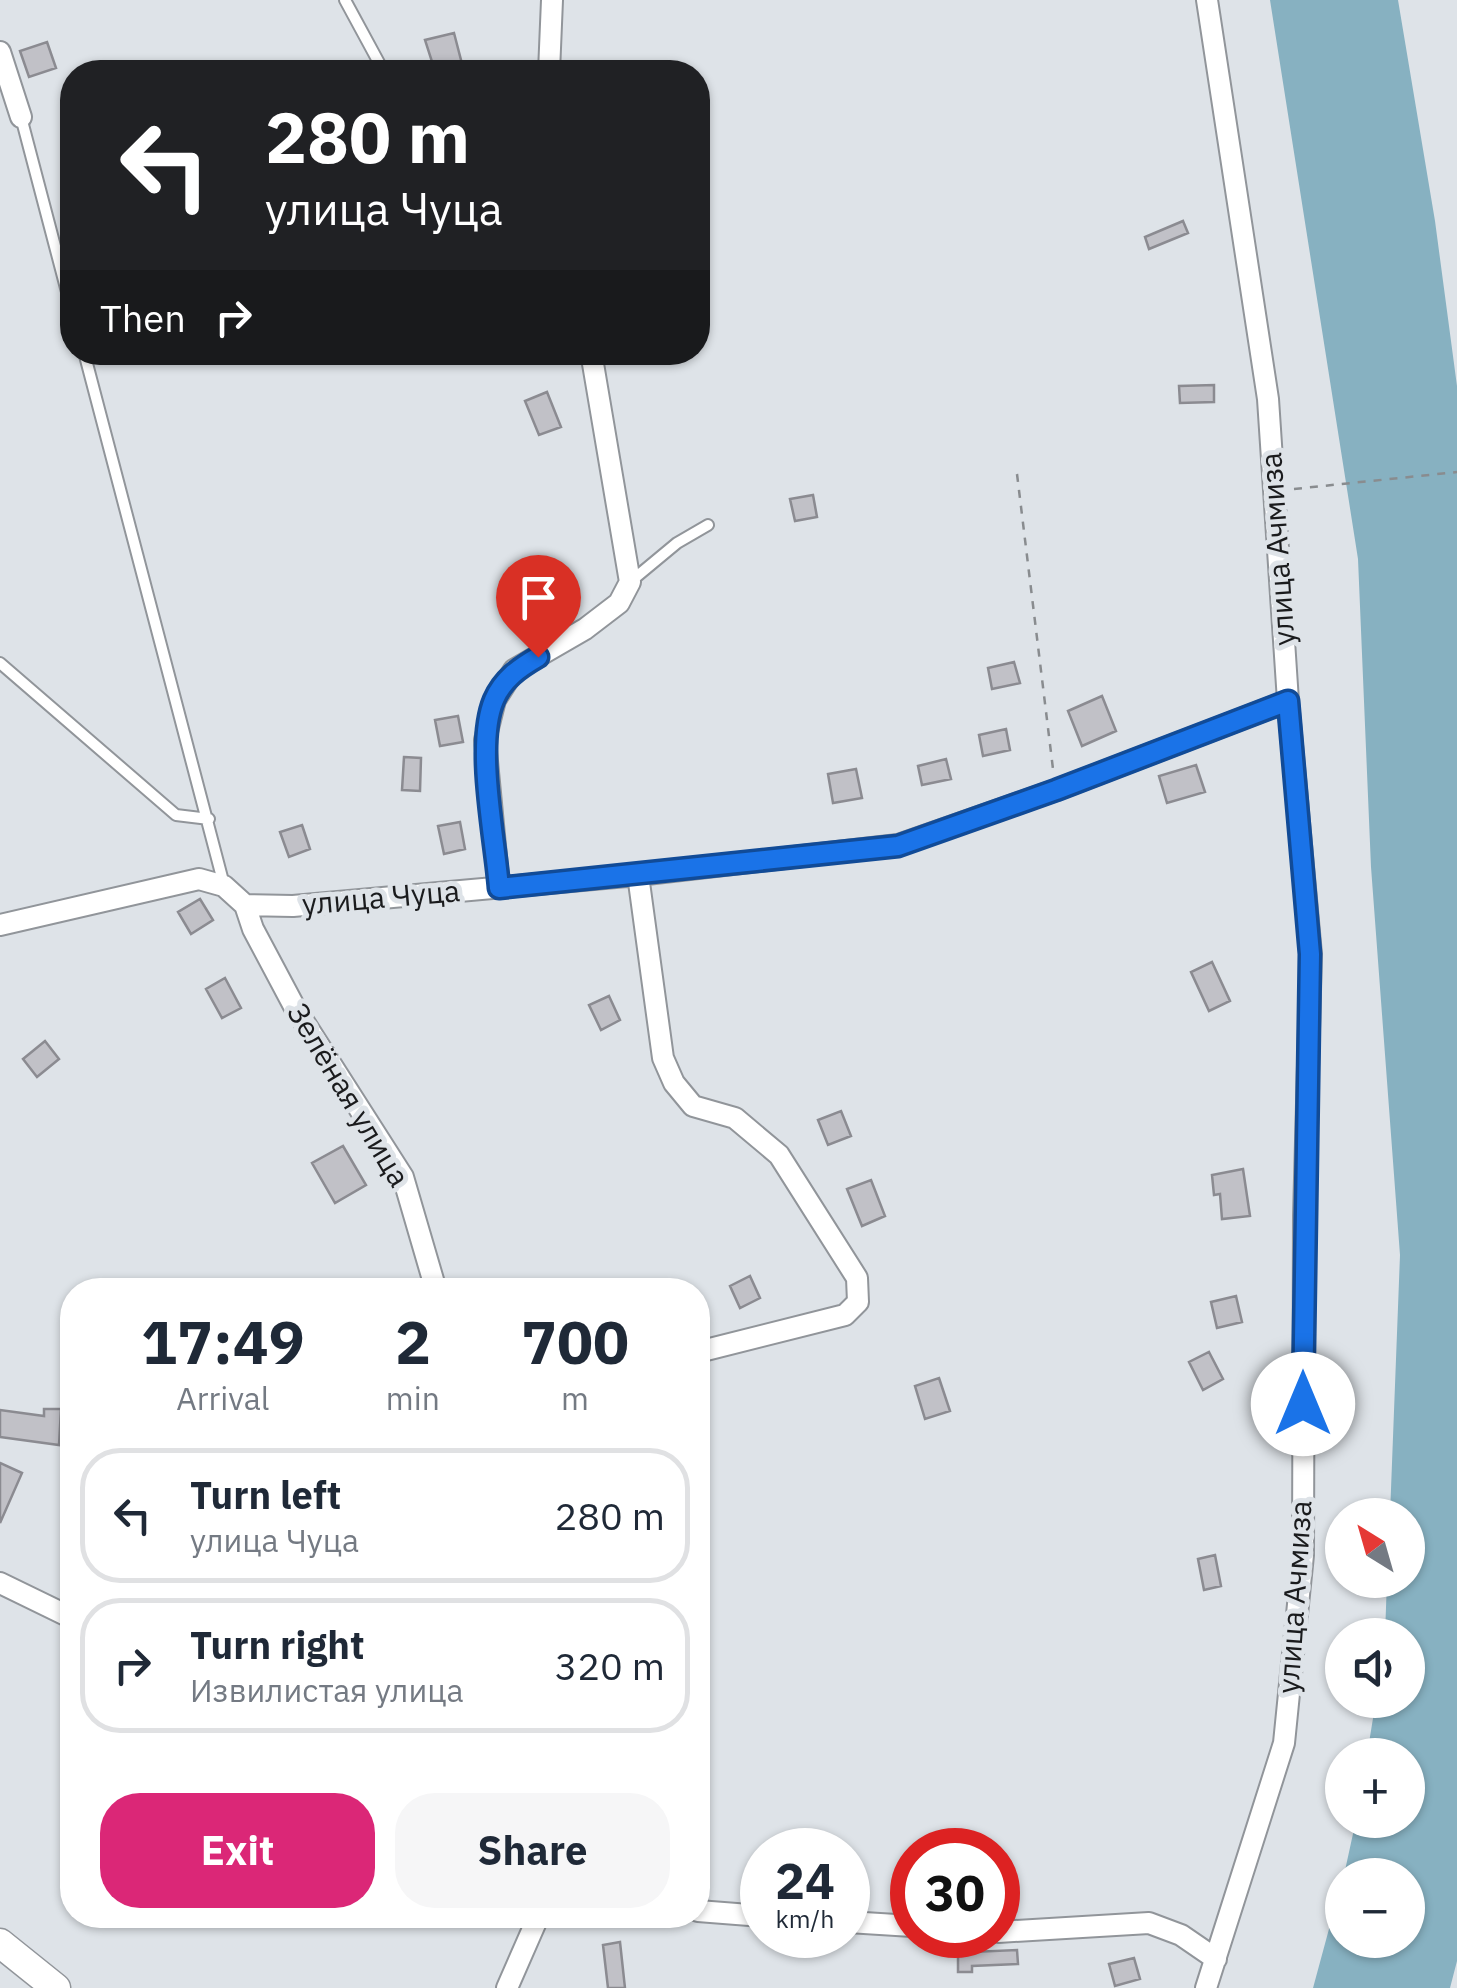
<!DOCTYPE html>
<html lang="en">
<head>
<meta charset="utf-8">
<style>
  :root { --surface:#fff; --page:#f6f6f7; --text:#1f2937; --muted:#747a83; --line:#e0e1e3; --accent:#db2777 }
  body { margin:0; font-family:"IBM Plex Sans",sans-serif; background:var(--page); color:var(--text); height:100vh; display:flex; flex-direction:column; font-size:38px; white-space:nowrap }
  * { box-sizing:border-box; margin:0 }
  p { font-size:32px; color:var(--muted) }
  .icon { flex:none; width:55px; height:55px; fill:none; stroke:currentColor; stroke-width:2; stroke-linecap:round; stroke-linejoin:round }
  .map { position:relative; flex:1; overflow:hidden }
  .sheet { position:absolute; left:60px; top:1278px; width:650px; height:650px; display:flex; flex-direction:column; background:var(--surface); border-radius:40px; box-shadow:0 2px 8px #0004 }
  .sheet>* { flex:none }
  .guide { position:absolute; left:60px; top:60px; width:650px; height:305px; border-radius:40px; box-shadow:0 2px 8px #0004; background:#202124; color:#fff; overflow:hidden }
  .needle { width:65px; rotate:323deg }
  .fabs { position:absolute; left:1325px; top:1498px; display:grid; gap:20px }
  .fabs a { display:grid; place-items:center; width:100px; height:100px; border-radius:50%; background:var(--surface); box-shadow:0 2px 8px #0004; font-size:50px }
  .speed { position:absolute; left:740px; top:1828px; display:flex; gap:20px; font-size:50px; font-weight:700; text-align:center }
  .speed>* { display:grid; place-content:center; width:130px; height:130px; border-radius:50%; background:var(--surface); box-shadow:0 2px 8px #0004; line-height:1 }
  .speed small { font-size:25px; font-weight:400 }
  .speed .limit { border:15px solid #d22; background:#fff; color:#111 }
  .pin { position:absolute; display:grid; place-items:center; width:85px; height:85px; color:#fff; margin:-102px -42px; border-radius:50% 50% 50% 0; rotate:-45deg; box-shadow:0 0 10px #0007 }
  .pin .icon { rotate:45deg }
  .me { position:absolute; width:110px; margin:-55px; rotate:0deg; stroke-linejoin:round; filter:drop-shadow(0 0 8px #0008) }
  .turn { display:flex; align-items:center; gap:35px; height:210px; padding:0 40px; font-size:45px }
  .turn .icon { width:130px; height:130px; stroke-width:2.5 }
  .turn b { display:block; font-size:70px; line-height:85px }
  .then { display:flex; align-items:center; height:95px; padding:0 40px; background:#0003; gap:20px; font-size:38px }
  .eta { display:flex; justify-content:space-evenly; align-items:center; height:170px; text-align:center }
  .eta b { font-size:60px; font-weight:800; line-height:70px }
  .action { display:flex; gap:20px; margin-top:auto; padding:20px 40px }
  .action a { flex:1; height:115px; border-radius:40px; background:var(--accent); color:#fff; font-size:40px; font-weight:800; line-height:115px; text-align:center }
  .action a+a { background:var(--page); color:var(--text) }
  ul { padding:0; list-style:none }
  li { display:flex; align-items:center; gap:30px; height:135px; margin:0 20px 15px; padding:0 20px; border:5px solid var(--line); border-radius:40px }
  li div { flex:1 }
  li b { display:block; font-size:38px }
  li em { font-style:normal }
  .map>svg:first-child { display:block }
  .water { fill:#87b1c1 }
  .building { fill:#c1c1c7; stroke:#8b8b91; stroke-width:2.5 }
  .lines { fill:none; stroke-linecap:round; stroke-linejoin:round }
  .lane-casing { stroke:#91959a; stroke-width:14 }
  .street-casing { stroke:#91959a; stroke-width:24 }
  .secondary-casing { stroke:#91959a; stroke-width:31 }
  .path { stroke:#898c8f; stroke-width:2.5; stroke-dasharray:8 8; stroke-linecap:butt }
  .lane { stroke:#fff; stroke-width:10 }
  .street { stroke:#fff; stroke-width:20 }
  .secondary { stroke:#fff; stroke-width:28 }
  .route-casing { stroke:#114b97; stroke-width:25 }
  .route { stroke:#1a73e8; stroke-width:18 }
  .labels { text-anchor:middle; stroke-width:10; stroke-linejoin:round; paint-order:stroke }
  .street-label { font-size:30px; fill:#1a1b1d; stroke:#dee3e8 }
</style>
</head>
<body>
<div class="map">
<svg width="1457" height="1988" viewBox="0 0 1457 1988">
  <rect width="100%" height="100%" fill="#dee3e8"/>
  <!-- water -->
  <path class="water" d="M1270,0h128l37,221 22,165v1575l-7,27h-137l29,-107v59h66v-65h-64l12,-55h52v-65h-41l9,-55h32v-65h-23l2,-55h21v-65h-18l10,-260 -29,-388 -13,-308z"/>
  <!-- building -->
  <path class="building" d="M454,33l7,27 -27,8 -9,-28z
    M47,42l9,26 -27,9 -9,-26z
    M1183,221l5,12 -39,16 -4,-12z
    M1214,385v17l-34,1 -1,-17z
    M547,392l14,35 -22,8 -14,-34z
    M813,495l4,22 -22,4 -5,-22z
    M1014,662l6,21 -28,6 -4,-21z
    M1102,696l14,35 -34,15 -14,-35z
    M458,716l5,26 -23,4 -5,-26z
    M1006,729l4,21 -27,6 -4,-21z
    M404,757l17,1 -1,33 -18,-1z
    M946,759l5,20 -29,6 -4,-19z
    M1196,765l9,27 -38,11 -8,-27z
    M856,769l6,29 -29,5 -5,-29z
    M460,822l5,27 -21,5 -6,-28z
    M302,825l8,24 -21,8 -9,-25z
    M200,899l13,21 -22,14 -13,-22z
    M1212,962l18,39 -21,10 -18,-39z
    M225,978l16,30 -19,10 -16,-29z
    M609,996l11,24 -19,10 -12,-25z
    M45,1041l14,18 -22,18 -14,-18z
    M841,1111l10,25 -23,9 -10,-25z
    M343,1146l23,39 -31,18 -23,-40z
    M1243,1169l7,47 -28,3 -2,-25 -6,1 -2,-20z
    M871,1180l14,36 -23,10 -15,-37z
    M750,1276l10,22 -20,10 -10,-22z
    M1236,1296l6,26 -25,6 -6,-26z
    M1209,1352l14,27 -20,11 -14,-28z
    M939,1378l11,33 -25,8 -10,-33z
    M44,1409h17l-2,36 -59,-8v-27l44,6z
    M0,1463l22,10 -22,50z
    M1215,1555l6,31 -17,4 -6,-31z
    M620,1942l5,46h-17l-5,-43z
    M958,1949h14v3l45,-2 1,14 -46,2v6h-14z
    M1134,1958l6,21 -25,7 -6,-22z"/>
  <g class="lines">
    <!-- lane casing -->
    <g class="lane-casing">
      <path id="lane" d="M345,0l39,72
        M21,117l51,194
        M84,352l140,533
        M630,582l47,-39 31,-18
        M0,663l176,152 33,4"/>
    </g>
    <!-- street casing -->
    <g class="street-casing">
      <path id="street" d="M0,52l21,65
        M549,72l3,-72
        M638,875l25,183 11,25 19,23 42,12 44,37 78,123 1,24 -13,13 -147,37
        M499,888l-14,-148 10,-40 19,-30 71,-41 34,-26 11,-21 -39,-230
        M245,905l8,24 42,79 108,169 33,113
        M0,925l199,-46 25,7 21,19 48,1 345,-31 260,-30 158,-55 232,-89
        M0,1583l72,35
        M698,1911l64,5
        M848,1922l64,4
        M998,1932l151,-9 32,12 35,24
        M507,1988l32,-73
        M1206,1988l78,-245 19,-188 1,-339 7,-262 -23,-253 -20,-302 -61,-399"/>
    </g>
    <!-- secondary casing -->
    <g class="secondary-casing">
      <path id="secondary" d="M0,1943l56,45"/>
    </g>
    <!-- path -->
    <path class="path" d="M1017,474l36,295
      M1294,489l163,-17"/>
    <!-- lane -->
    <use href="#lane" class="lane"/>
    <!-- street -->
    <use href="#street" class="street"/>
    <!-- secondary -->
    <use href="#secondary" class="secondary"/>
  </g>
  <g class="lines">
    <!-- route casing -->
    <g class="route-casing">
      <path id="route" d="M538,657c-19,11 -35,22 -44,43 -19,45 1,137 5,188l399,-42 158,-56 232,-89 22,253 -7,450"/>
    </g>
    <!-- route -->
    <use href="#route" class="route"/>
  </g>
  <g class="labels">
    <!-- street labels -->
    <g class="street-label">
      <text transform="translate(1278 549) rotate(-94)" y="10">улица Ачмиза</text>
      <text transform="translate(381 898) rotate(-5)" y="10">улица Чуца</text>
      <text transform="translate(348 1095) rotate(59)" y="10">Зелёная улица</text>
      <text transform="translate(1295 1597) rotate(-86)" y="10">улица Ачмиза</text>
    </g>
  </g>
</svg>
<div class="fabs">
<a><svg class="needle" viewBox="-14 -14 28 28"><path d="M0-13l5 13h-10z" fill="#e53935"/><path d="M0 13l5-13h-10z" fill="#747a83"/></svg></a>
<a><svg class="icon" aria-label="sound" viewBox="0 0 24 24"><path d="M4 9h4l5-4v14l-5-4H4zM17 9q2 3 0 6"/></svg></a>
<a>+</a>
<a>−</a>
</div>
<div class="speed"><div>24<small>km/h</small></div><div class="limit">30</div></div>
<div class="pin" style="left:538px;top:657px;background:#d93025"><svg class="icon" aria-label="arrive" viewBox="0 0 24 24"><path d="M6 21V4h12l-3 4 3 4H6"/></svg></div>
<svg class="me" style="left:1303px;top:1404px" viewBox="-20 -20 40 40"><circle r="19" fill="#fff"/><path d="M0-13L10 11 0 6-10 11z" fill="#1a73e8"/></svg>
<div class="guide">
<div class="turn"><svg class="icon" aria-label="left" viewBox="0 0 24 24"><path d="M17 20v-9H6M10 6l-5 5 5 5"/></svg><div><b>280 m</b>улица Чуца</div></div>
<div class="then">Then<svg class="icon" aria-label="right" viewBox="0 0 24 24"><path d="M7 20v-9h11M14 6l5 5-5 5"/></svg></div>
</div>
<section class="sheet">
<div class="eta">
<div><b>17:49</b><p>Arrival</p></div>
<div><b>2</b><p>min</p></div>
<div><b>700</b><p>m</p></div>
</div>
<ul>
<li><svg class="icon" aria-label="left" viewBox="0 0 24 24"><path d="M17 20v-9H6M10 6l-5 5 5 5"/></svg><div><b>Turn left</b><p>улица Чуца</p></div><em>280 m</em></li>
<li><svg class="icon" aria-label="right" viewBox="0 0 24 24"><path d="M7 20v-9h11M14 6l5 5-5 5"/></svg><div><b>Turn right</b><p>Извилистая улица</p></div><em>320 m</em></li>
</ul>
<div class="action"><a>Exit</a><a>Share</a></div>
</section>
</div>
</body>
</html>
